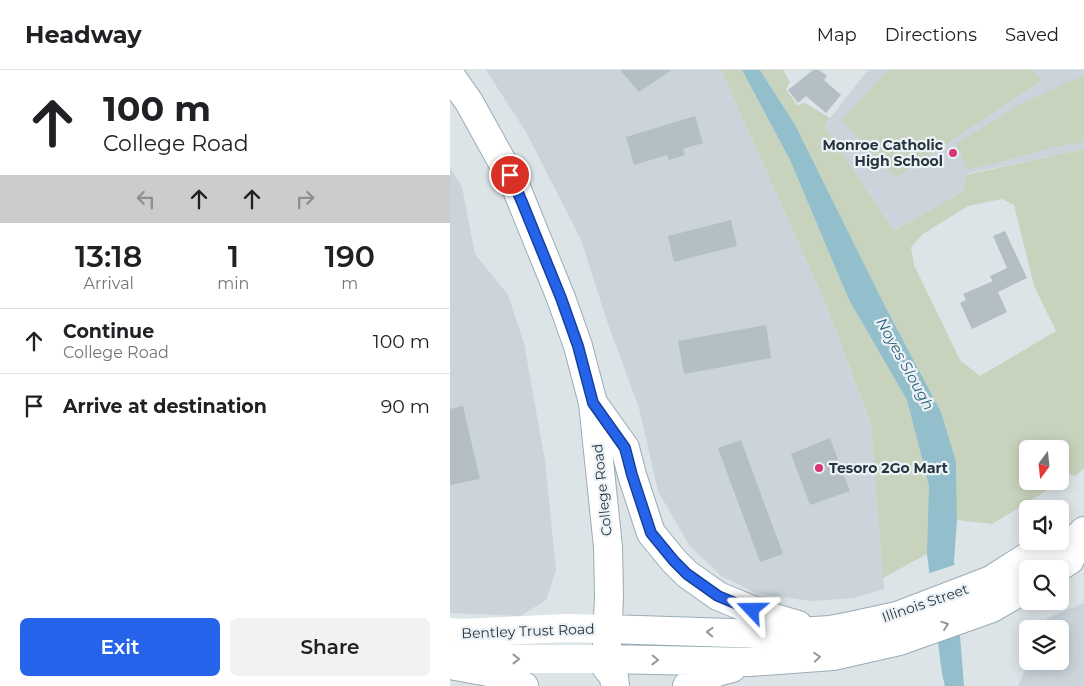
<!DOCTYPE html>
<html lang="en">
<head>
<meta charset="utf-8">
<style>
  :root { --surface:#fff; --page:#f2f2f2; --text:#202124; --muted:#757577; --line:#e0e0e0; --accent:#2563eb }
  body { margin:0; font-family:Montserrat,sans-serif; background:var(--page); color:var(--text); height:100vh; display:flex; flex-direction:column; font-size:19px; white-space:nowrap }
  * { box-sizing:border-box; margin:0 }
  p { font-size:16px; color:var(--muted) }
  .icon { flex:none; width:28px; height:28px; fill:none; stroke:currentColor; stroke-width:2; stroke-linecap:round; stroke-linejoin:round }
  .map { position:relative; flex:1; overflow:hidden }
  .drawer { display:flex; flex-direction:column; background:var(--surface); width:450px }
  .drawer>* { flex:none }
  .top-card { background:#fff; color:var(--text); overflow:hidden }
  .needle { width:32px; rotate:195deg }
  .fabs { position:absolute; left:569px; top:370px; display:grid; gap:10px }
  .fabs a { display:grid; place-items:center; width:50px; height:50px; border-radius:8px; background:var(--surface); box-shadow:0 2px 12px #0003; font-size:25px }
  .pin { position:absolute; display:grid; place-items:center; width:42px; height:42px; color:#fff; margin:-21px; border:2px solid #fff; border-radius:50%; box-shadow:0 1px 5px #0007 }
  .me { position:absolute; width:55px; margin:-28px; rotate:293deg; stroke-linejoin:round; filter:drop-shadow(0 0 4px #0008) }
  .turn { display:flex; align-items:center; gap:18px; height:105px; padding:0 20px; font-size:22px }
  .turn .icon { width:65px; height:65px; stroke-width:2.5 }
  .turn b { display:block; font-size:35px; line-height:42px }
  .lanes { display:flex; align-items:center; height:48px; padding:0 20px; background:#0003; justify-content:center; gap:25px; direction:ltr }
  .lanes .off { opacity:.35 }
  .eta { display:flex; justify-content:space-evenly; align-items:center; height:85px; text-align:center }
  .eta b { font-size:30px; font-weight:600; line-height:35px }
  .action { display:flex; gap:10px; margin-top:auto; padding:10px 20px }
  .action a { flex:1; height:58px; border-radius:8px; background:var(--accent); color:#fff; font-size:20px; font-weight:600; line-height:58px; text-align:center }
  .action a+a { background:var(--page); color:var(--text) }
  ul { padding:0; list-style:none }
  li { display:flex; align-items:center; gap:15px; height:65px; padding:0 20px; border-top:1px solid var(--line) }
  li div { flex:1 }
  li b { display:block; font-size:19px }
  li em { font-style:normal }
  header { display:flex; align-items:center; gap:30px; box-sizing:border-box; height:70px; padding:0 25px; background:var(--surface); border-bottom:1px solid var(--line) }
  header strong { font-size:24px }
  nav { display:flex; gap:28px; margin-inline-start:auto; font-size:18px }
  main { display:flex; flex:1; min-height:0 }
  .map>svg:first-child { display:block }
  .built { fill:#cad4da }
  .green { fill:#c8d3bd; fill-rule:evenodd }
  .water { fill:#93becc }
  .pier { fill:#dce4e8 }
  .building { fill:#b3bfc5 }
  .lines { fill:none; stroke-linecap:round; stroke-linejoin:round }
  .primary-casing { stroke:#9aacb5; stroke-width:30 }
  .secondary { stroke:#fff; stroke-width:28 }
  .primary { stroke:#fff; stroke-width:28 }
  .oneway { stroke:#929aa0 }
  .route-casing { stroke:#184099; stroke-width:12 }
  .route { stroke:#2563eb; stroke-width:9 }
  .poi-dot { fill:#da3478; stroke:#ecf2f6; stroke-width:2 }
  .labels { text-anchor:middle; stroke-width:4.5; stroke-linejoin:round; paint-order:stroke }
  .poi-label { font-size:14px; font-weight:bold; fill:#253640; stroke:#ecf2f6; text-anchor:end }
  .street-label { font-size:14px; fill:#253640; stroke:#ecf2f6 }
  .water-label { font-size:15px; font-style:italic; fill:#2b6177; stroke:#ecf2f6 }
</style>
</head>
<body>
<header>
<strong>Headway</strong>
<nav><a>Map</a><a>Directions</a><a>Saved</a></nav>
</header>
<main>
<section class="drawer">
<div class="top-card">
<div class="turn"><svg class="icon" aria-label="ahead" viewBox="0 0 24 24"><path d="M12 20V5M6 11l6-6 6 6"/></svg><div><b>100 m</b>College Road</div></div>
<div class="lanes"><svg class="icon off" aria-label="left" viewBox="0 0 24 24"><path d="M17 20v-9H6M10 6l-5 5 5 5"/></svg><svg class="icon" aria-label="ahead" viewBox="0 0 24 24"><path d="M12 20V5M6 11l6-6 6 6"/></svg><svg class="icon" aria-label="ahead" viewBox="0 0 24 24"><path d="M12 20V5M6 11l6-6 6 6"/></svg><svg class="icon off" aria-label="right" viewBox="0 0 24 24"><path d="M7 20v-9h11M14 6l5 5-5 5"/></svg></div>
</div>
<div class="eta">
<div><b>13:18</b><p>Arrival</p></div>
<div><b>1</b><p>min</p></div>
<div><b>190</b><p>m</p></div>
</div>
<ul>
<li><svg class="icon" aria-label="ahead" viewBox="0 0 24 24"><path d="M12 20V5M6 11l6-6 6 6"/></svg><div><b>Continue</b><p>College Road</p></div><em>100 m</em></li>
<li><svg class="icon" aria-label="arrive" viewBox="0 0 24 24"><path d="M6 21V4h12l-3 4 3 4H6"/></svg><div><b>Arrive at destination</b></div><em>90 m</em></li>
</ul>
<div class="action"><a>Exit</a><a>Share</a></div>
</section>
<div class="map">
<svg width="634" height="616" viewBox="0 0 634 616">
  <rect width="100%" height="100%" fill="#dce4e8"/>
  <!-- built -->
  <path class="built" d="M36,0h235l105,234 45,122 13,163 -31,9 -42,3 -55,-8 -35,-17 -32,-31 -31,-54 -19,-83 -31,-84 -27,-84 -55,-108z
    M418,0h216v79l-118,25 -4,18 -68,39 -70,-105z
    M0,98l12,19 13,67 33,41 16,48 21,118 11,109 -10,30 -26,16 -70,-3z
    M634,533v83h-66l11,-25h31v-32h-17l4,-11z"/>
  <!-- green -->
  <path class="green" d="M271,0h21l48,90 59,140 58,100 22,86v60l-2,8 -44,24 -12,-153 -45,-121z
    M310,0h23l7,12 -4,7 11,16 8,-2 25,15 -6,8 70,105 68,-39 4,-17 118,-26v319l-8,8 -13,-4 -3,4v-27h-32v32h28l-5,7 -59,36 -35,-4 -1,-59 -15,-49 -56,-106 -90,-180zM552,129l12,6 20,81 22,45 -76,45 -20,-16 -46,-95 -3,-18 12,-13 45,-28z
    M438,0h145l9,10 -147,98 -53,-58z
    M634,5v67l-30,5 -86,23 -12,-26 65,-40z"/>
  <!-- water -->
  <path class="water" d="M292,0h18l35,55 90,181 56,106 15,49 1,59 -3,40 10,126h-19l-3,-12 -15,-120 2,-68 -22,-86 -58,-100 -59,-140z"/>
  <!-- pier -->
  <path class="pier" d="M507,494l6,70 -27,9 -9,-69z"/>
  <!-- building -->
  <path class="building" d="M170,0h52l-33,22z
    M363,0h6l8,6 -3,4 17,15 -15,18 -20,-17 -8,7 -10,-13z
    M245,46l8,27 -20,6 2,6 -16,5 -2,-5 -33,10 -8,-28z
    M281,150l6,26 -63,16 -6,-26z
    M555,161l22,47 -29,14 -8,-16 17,-8 -14,-32z
    M543,211l14,31 -35,17 -12,-26 6,-3 -3,-6z
    M316,255l5,33 -87,16 -6,-33z
    M13,336l17,73 -30,6v-76z
    M380,368l20,53 -40,14 -19,-51z
    M291,370l42,114 -23,8 -42,-114z"/>
  <g class="lines">
    <!-- primary casing -->
    <g class="primary-casing">
      <path id="primary" d="M0,5l19,27 46,83 46,113 17,48 15,57 15,144 1,49 -3,71 8,10 1,9
        M145,336l30,42 7,27 19,58 23,28 13,13 31,22 46,19 34,10
        M606,499l14,-9 7,-22 7,-7
        M157,559l159,5 64,-4 21,-4 46,-10 94,-36 61,-39
        M157,589l143,3 83,-6 66,-15 93,-33 36,-21
        M0,595l44,8 30,13
        M237,616l30,-14 15,-4"/>
    </g>
    <!-- secondary -->
    <path class="secondary" d="M0,562l11,1 106,-5 40,1
      M6,589h151"/>
    <!-- primary -->
    <use href="#primary" class="primary"/>
  </g>
  <!-- one-way arrows -->
  <defs><path id="oneway-chevron" d="M-2-3.5L2.5 0L-2 3.5" fill="none" stroke-width="1.6" stroke-linecap="round" stroke-linejoin="round" transform="scale(1.25)"/></defs>
  <g class="oneway">
    <use href="#oneway-chevron" transform="translate(495 555) rotate(-19)"/>
    <use href="#oneway-chevron" transform="translate(260 562) rotate(-178)"/>
    <use href="#oneway-chevron" transform="translate(367 587) rotate(-5)"/>
    <use href="#oneway-chevron" transform="translate(66 589)"/>
    <use href="#oneway-chevron" transform="translate(205 590) rotate(1)"/>
  </g>
  <g class="lines">
    <!-- route casing -->
    <g class="route-casing">
      <path id="route" d="M60,105l12,27 39,96 17,48 15,57 32,45 7,27 19,58 23,28 13,13 31,22 34,14"/>
    </g>
    <!-- route -->
    <use href="#route" class="route"/>
  </g>
  <!-- markers -->
  <g class="poi-dot">
    <circle cx="503" cy="83" r="5"/>
    <circle cx="369" cy="398" r="5"/>
  </g>
  <g class="labels">
    <!-- poi labels -->
    <g class="poi-label">
      <text x="493" y="80">Monroe Catholic<tspan x="493" dy="16">High School</tspan></text>
      <text x="379" y="403" text-anchor="start">Tesoro 2Go Mart</text>
    </g>
    <!-- street labels -->
    <g class="street-label">
      <text transform="translate(152 420) rotate(-96)" y="5">College Road</text>
      <text transform="translate(475 533) rotate(-19)" y="5">Illinois Street</text>
      <text transform="translate(78 561) rotate(-2)" y="5">Bentley Trust Road</text>
    </g>
    <!-- water labels -->
    <g class="water-label">
      <text transform="translate(455 294) rotate(61)" y="5">Noyes Slough</text>
    </g>
  </g>
</svg>
<div class="fabs">
<a><svg class="needle" viewBox="-14 -14 28 28"><path d="M0-13l5 13h-10z" fill="#e53935"/><path d="M0 13l5-13h-10z" fill="#757577"/></svg></a>
<a><svg class="icon" aria-label="sound" viewBox="0 0 24 24"><path d="M4 9h4l5-4v14l-5-4H4zM17 9q2 3 0 6"/></svg></a>
<a><svg class="icon" aria-label="search" viewBox="0 0 24 24"><circle cx="10" cy="10" r="6"/><path d="M15 15l6 6"/></svg></a>
<a><svg class="icon" aria-label="layers" viewBox="0 0 24 24"><path d="M12 4l9 5-9 5-9-5zM3 14l9 5 9-5"/></svg></a>
</div>
<div class="pin" style="left:60px;top:105px;background:#d93025"><svg class="icon" aria-label="arrive" viewBox="0 0 24 24"><path d="M6 21V4h12l-3 4 3 4H6"/></svg></div>
<svg class="me" style="left:302px;top:540px" viewBox="-20 -20 40 40"><path d="M0-17L14 15 0 8-14 15z" fill="#2563eb" stroke="#fff" stroke-width="4"/></svg>
</div>
</main>
</body>
</html>
